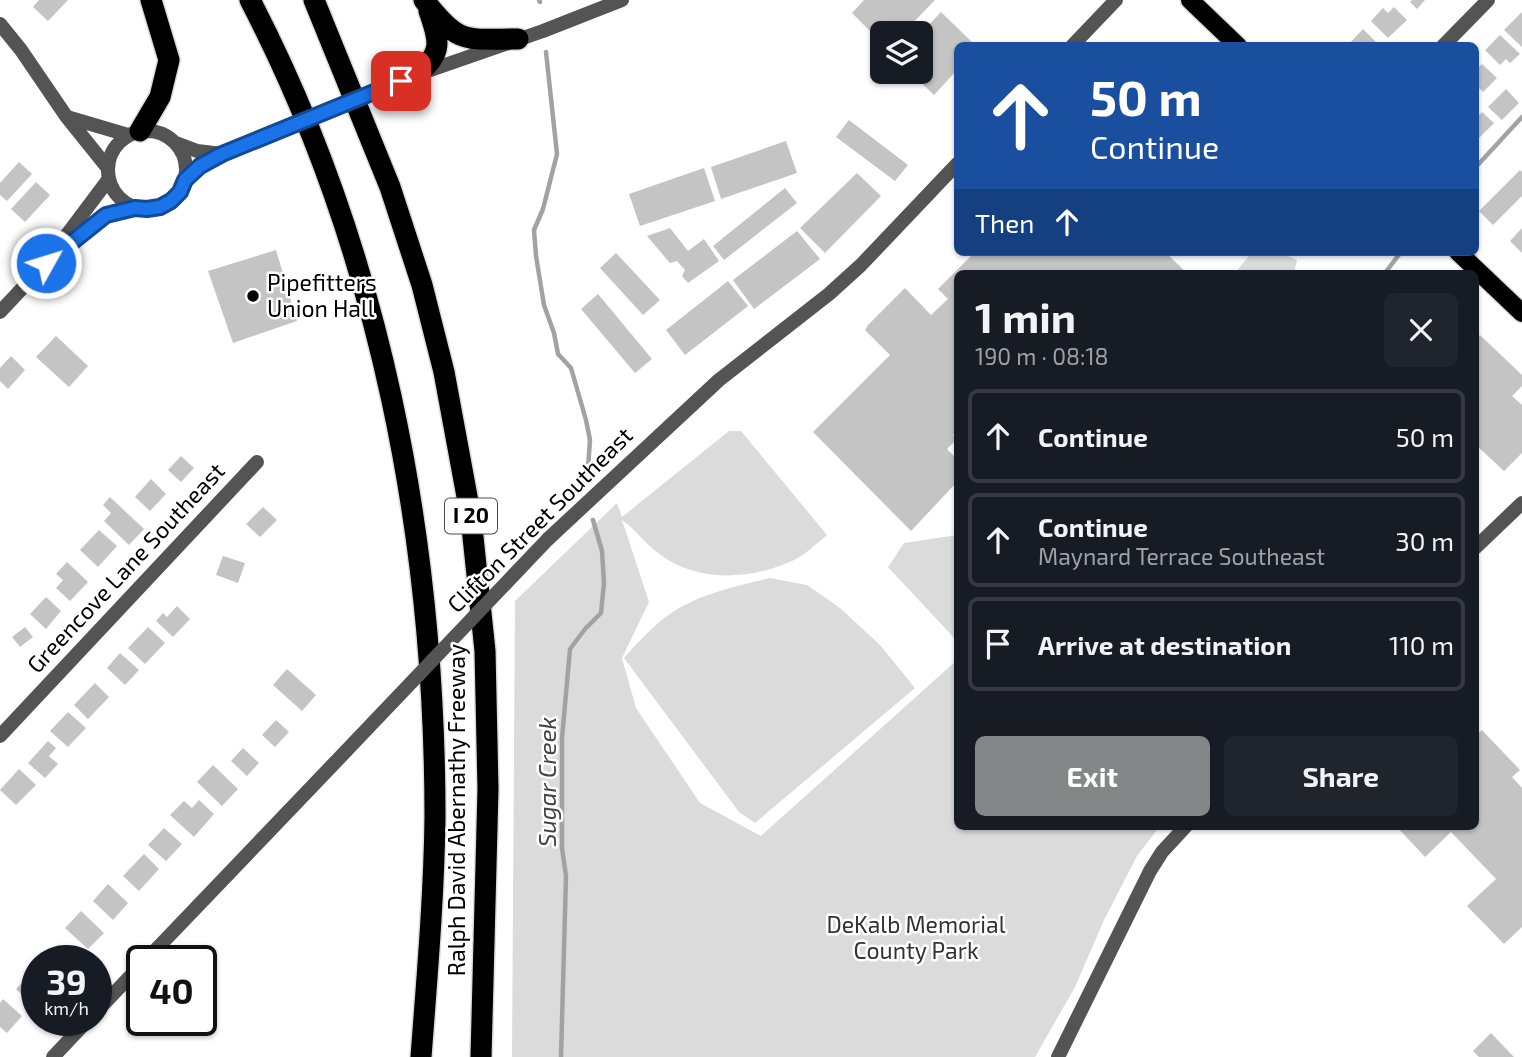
<!DOCTYPE html>
<html lang="en">
<head>
<meta charset="utf-8">
<style>
  :root { --surface:#171b24; --page:#20242c; --text:#f1f3f6; --muted:#9ea1a6; --line:#363941; --accent:#858687 }
  body { margin:0; font-family:"Exo 2",sans-serif; background:var(--page); color:var(--text); height:100vh; display:flex; flex-direction:column; font-size:26px; white-space:nowrap }
  * { box-sizing:border-box; margin:0 }
  p { font-size:23px; color:var(--muted) }
  .icon { flex:none; width:38px; height:38px; fill:none; stroke:currentColor; stroke-width:2; stroke-linecap:round; stroke-linejoin:round }
  .map { position:relative; flex:1; overflow:hidden }
  .sheet { position:absolute; left:954px; top:270px; width:525px; height:560px; display:flex; flex-direction:column; background:var(--surface); border-radius:10px; box-shadow:0 2px 5px #0004 }
  .sheet>* { flex:none }
  .hud { position:absolute; left:954px; top:42px; width:525px; height:214px; border-radius:10px; box-shadow:0 2px 5px #0004; background:#1a4fa0; color:#fff; overflow:hidden }
  .fabs { position:absolute; left:870px; top:21px; display:grid; gap:14px }
  .fabs a { display:grid; place-items:center; width:63px; height:63px; border-radius:10px; background:var(--surface); box-shadow:0 2px 5px #0004; font-size:35px }
  .speed { position:absolute; left:21px; top:945px; display:flex; gap:14px; font-size:35px; font-weight:700; text-align:center }
  .speed>* { display:grid; place-content:center; width:91px; height:91px; border-radius:50%; background:var(--surface); box-shadow:0 2px 5px #0004; line-height:1 }
  .speed small { font-size:18px; font-weight:400 }
  .speed .limit { border:4px solid #111; border-radius:10px; background:#fff; color:#111 }
  .pin { position:absolute; display:grid; place-items:center; width:60px; height:60px; color:#fff; margin:-30px; border-radius:14px; box-shadow:0 4px 10px #0006 }
  .me { position:absolute; width:77px; margin:-38px; rotate:51deg; stroke-linejoin:round; filter:drop-shadow(0 0 5px #0008) }
  .turn { display:flex; align-items:center; gap:24px; height:147px; padding:0 21px; font-size:32px }
  .turn .icon { width:91px; height:91px; stroke-width:2.5 }
  .turn b { display:block; font-size:49px; line-height:60px }
  .then { display:flex; align-items:center; height:66px; padding:0 21px; background:#0003; gap:14px; font-size:26px }
  .round { display:grid; place-items:center; flex:none; width:74px; height:74px; border-radius:10px; background:var(--page) }
  .summary { display:flex; align-items:center; justify-content:space-between; height:119px; padding:0 21px }
  h1 { font-size:42px; font-weight:700; line-height:52px }
  .button { display:flex; gap:14px; margin-top:auto; padding:14px 21px }
  .button a { flex:1; height:80px; border-radius:10px; background:var(--accent); color:#fff; font-size:28px; font-weight:700; line-height:80px; text-align:center }
  .button a+a { background:var(--page); color:var(--text) }
  ul { padding:0; list-style:none }
  li { display:flex; align-items:center; gap:21px; height:94px; margin:0 14px 10px; padding:0 7px; border:4px solid var(--line); border-radius:10px }
  li div { flex:1 }
  li b { display:block; font-size:26px }
  li em { font-style:normal }
  .map>svg:first-child { display:block }
  .green { fill:#dbdbdb }
  .lines { fill:none; stroke-linecap:round; stroke-linejoin:round }
  .stream { stroke:#a2a2a2; stroke-width:4.5 }
  .building { fill:#c4c4c4 }
  .primary-casing { stroke:#dbdbdb; stroke-width:21 }
  .motorway-casing { stroke:#dbdbdb; stroke-width:24 }
  .minor { stroke:#545454; stroke-width:14 }
  .tertiary { stroke:#545454; stroke-width:14 }
  .primary { stroke:#000; stroke-width:18 }
  .motorway { stroke:#000; stroke-width:21 }
  .minor-bridge { stroke:#545454; stroke-width:14 }
  .tertiary-bridge { stroke:#545454; stroke-width:14 }
  .route-casing { stroke:#114b97; stroke-width:18 }
  .route { stroke:#1a73e8; stroke-width:12 }
  .poi-dot { fill:#000; stroke:#fff; stroke-width:2.5 }
  .labels { text-anchor:middle; stroke-width:5; stroke-linejoin:round; paint-order:stroke }
  .shield { fill:#fff; stroke:#4c4c4c; stroke-width:2 }
  .shield-label { font-size:21px; font-weight:bold; fill:#000 }
  .poi-label { font-size:23px; fill:#000; stroke:#fff; text-anchor:start }
  .street-label { font-size:23px; fill:#000; stroke:#fff }
  .park-label { font-size:23px; fill:#323232; stroke:#fff }
  .water-label { font-size:24px; font-style:italic; fill:#434343; stroke:#fff }
</style>
</head>
<body>
<div class="map">
<svg width="1522" height="1057" viewBox="0 0 1522 1057">
  <rect width="100%" height="100%" fill="#fff"/>
  <!-- green -->
  <path class="green" d="M1252,252h26l19,8 -3,13h-59z
    M729,431h12l86,104c-11,9 -23,21 -35,26 -42,19 -96,22 -134,-8 -13,-10 -23,-24 -36,-33l27,82 -27,56 14,50 64,95 61,33 196,-176v166h203l-23,30 -33,64 -29,67 -40,70h-523l3,-456 102,-98 5,14z
    M957,535v106l-69,-74 16,-24z
    M770,578l37,7 33,23 40,37 35,43 -160,135 -16,-11 -115,-154c17,-19 35,-39 57,-51 26,-15 60,-22 89,-29z"/>
  <g class="lines">
    <!-- stream -->
    <path class="stream" d="M539,0l1,2
      M546,52l11,102 -14,55 -9,21 2,26 8,49 10,28 4,21 13,14 15,52 4,20 -2,28
      M1475,168l47,-51
      M1385,273l16,-21
      M561,1057l5,-181 -4,-28v-110l8,-89 15,-20 16,-16 3,-30 -2,-32 -9,-31"/>
  </g>
  <!-- building -->
  <path class="building" d="M39,0h29l-20,21 -15,-14z
    M864,0h71l-32,33h-21v10l-30,-30z
    M1412,0h13l-8,9 -7,-7z
    M1394,7l13,13 -19,18 -17,-17 12,-13 5,5z
    M941,12l35,34h-19v24l-23,25 -24,-23h10v-38z
    M1522,12v35l-18,-17z
    M1363,29l17,17h-33z
    M1500,35l20,19 -10,9 -4,-4 -6,6 -15,-15z
    M1482,64l15,14 -14,14 -8,-8v-14z
    M1506,89l13,14 -17,17 -14,-13z
    M1482,112l12,11 -15,15 -4,-4v-15z
    M849,120l59,45 -13,16 -59,-44z
    M786,141l11,32 -76,26 -10,-32z
    M19,162l13,12 -25,27 -7,-6v-12z
    M704,168l11,33 -75,25 -11,-32z
    M1520,170l2,2v24l-29,29 -14,-14z
    M857,173l24,23 -56,57 -25,-25z
    M36,182l14,13 -25,27 -14,-13z
    M785,188l12,15 -73,57 -11,-14z
    M670,228l18,23 16,-12 15,22 -31,22 -6,-7 3,-6 -8,-9 -7,2 -23,-27z
    M1522,228v25l-12,-12z
    M797,231l23,28 -66,50 -21,-29z
    M276,250l21,71 -64,22 -25,-72z
    M975,252h190l22,21h-230v158l-4,4 4,4 -10,10 10,10v23l-46,49 -98,-99 77,-77 -25,-25 3,-5 37,-37 26,27 17,-16 -10,-10z
    M616,253l44,47 -17,15 -43,-47z
    M728,281l20,25 -63,49 -19,-25z
    M598,294l54,65 -17,14 -54,-64z
    M1480,335l42,40v11l-10,10 10,9v48l-18,18 -29,-27v-104z
    M56,336l32,30 -19,21 -33,-30z
    M11,356l14,14 -17,19 -8,-8v-13z
    M181,456l13,12 -13,14 -13,-12z
    M151,479l15,15 -16,17 -15,-14z
    M110,497l34,32 -15,16 -25,-24 7,-8 -8,-8z
    M263,507l14,13 -17,17 -14,-13z
    M99,530l18,16 -19,21 -18,-17z
    M223,556l22,7 -7,20 -22,-8z
    M67,562l21,20 -18,19 -14,-13 7,-8 -7,-6z
    M46,597l15,14 -15,18 -16,-15z
    M177,606l13,13 -17,18 -17,-16 7,-8 4,4z
    M25,627l8,10 -13,10 -8,-10z
    M148,627l17,16 -20,21 -17,-16z
    M120,653l19,17 -14,15 -18,-17z
    M287,669l29,26 -14,16 -29,-26z
    M95,683l14,14 -21,22 -14,-14z
    M68,712l18,16 -18,19 -18,-16z
    M276,720l13,12 -14,15 -13,-12z
    M1482,730l38,40 -8,7 10,11v139l-18,17 -37,-38 29,-27 -45,-47 -26,25 -29,-31h79v-90z
    M48,741l8,7 -7,8 9,8 -13,14 -17,-15z
    M243,748l16,15 -12,13 -16,-15z
    M213,765l25,24 -16,17 -25,-24z
    M19,769l17,16 -20,20 -16,-15z
    M199,800l15,14 -20,23 -24,-22 14,-14 8,7z
    M164,828l18,16 -16,17 -18,-16z
    M144,854l15,15 -20,22 -16,-15z
    M108,884l20,19 -15,17 -20,-19z
    M81,911l23,22 -16,16 -23,-21z
    M59,945l16,16h-31z
    M37,967v34l-4,4 -17,-16z
    M3,999l19,17 -15,17 -7,-6v-24z
    M1491,1033l23,24h-35l-6,-6z"/>
  <g class="lines">
    <!-- primary casing -->
    <g class="primary-casing">
      <path id="primary" d="M1190,0l48,46
        M1458,252l64,61"/>
    </g>
    <!-- motorway casing -->
    <g class="motorway-casing">
      <path id="motorway" d="M250,0c130,250 185,537 185,817 -1,80 -8,160 -14,240
        M314,0l76,187 32,98 22,87 27,146 14,133 3,138 -7,268
        M424,0c35,45 40,39 94,39
        M416,75c27,-22 24,-33 13,-64
        M140,131l20,-34 9,-37 -18,-60"/>
    </g>
    <!-- minor -->
    <path class="minor" d="M0,24l21,26 45,66 41,51
      M1072,46l44,-46
      M1443,46l45,-46
      M67,117l61,18
      M548,539l171,-159 110,-86 32,-29 96,-101
      M1475,548l47,-45
      M0,736l257,-274
      M145,961l201,-210
      M96,1012l46,-48
      M53,1057l35,-37
      M1058,1057l92,-186 12,-19 24,-26"/>
    <!-- tertiary -->
    <path class="tertiary" d="M422,73l121,-42 79,-31
      M108 170a39 39 0 1 1 78 0a39 39 0 1 1-78 0Z
      M176,143l21,8 25,3
      M185,180l15,-14 57,-26
      M57,248l51,-68
      M0,312l46,-49 60,-48 29,-7"/>
    <!-- primary -->
    <use href="#primary" class="primary"/>
    <!-- motorway -->
    <use href="#motorway" class="motorway"/>
    <!-- minor-bridge -->
    <path class="minor-bridge" d="M346,751l202,-212"/>
    <!-- tertiary-bridge -->
    <path class="tertiary-bridge" d="M257,140l144,-59"/>
  </g>
  <g class="lines">
    <!-- route casing -->
    <g class="route-casing">
      <path id="route" d="M46,263l60,-48 29,-7 12,1 13,-2 11,-6 9,-9 5,-12 15,-14 22,-12 179,-73"/>
    </g>
    <!-- route -->
    <use href="#route" class="route"/>
  </g>
  <!-- markers -->
  <circle class="poi-dot" cx="253" cy="296" r="7"/>
  <g class="labels">
    <!-- shield labels -->
    <rect class="shield" x="445" y="498.5" width="52" height="35" rx="5"/>
    <g class="shield-label">
      <text x="471" y="523">I 20</text>
    </g>
    <!-- poi labels -->
    <g class="poi-label">
      <text x="267" y="291">Pipefitters<tspan x="267" dy="26">Union Hall</tspan></text>
    </g>
    <!-- street labels -->
    <g class="street-label">
      <text transform="translate(540 520) rotate(-45)" y="8">Clifton Street Southeast</text>
      <text transform="translate(126 568) rotate(-47)" y="8">Greencove Lane Southeast</text>
      <text transform="translate(457 810) rotate(-90)" y="8">Ralph David Abernathy Freeway</text>
    </g>
    <!-- park labels -->
    <g class="park-label">
      <text x="916" y="933">DeKalb Memorial<tspan x="916" dy="26">County Park</tspan></text>
    </g>
    <!-- water labels -->
    <g class="water-label">
      <text transform="translate(548 782) rotate(-90)" y="8">Sugar Creek</text>
    </g>
  </g>
</svg>
<div class="fabs">
<a><svg class="icon" aria-label="layers" viewBox="0 0 24 24"><path d="M12 4l9 5-9 5-9-5zM3 14l9 5 9-5"/></svg></a>
</div>
<div class="speed"><div>39<small>km/h</small></div><div class="limit">40</div></div>
<div class="pin" style="left:401px;top:81px;background:#d93025"><svg class="icon" aria-label="arrive" viewBox="0 0 24 24"><path d="M6 21V4h12l-3 4 3 4H6"/></svg></div>
<svg class="me" style="left:46px;top:263px" viewBox="-20 -20 40 40"><circle r="17" fill="#1a73e8" stroke="#fff" stroke-width="3"/><path d="M0-11L8 9 0 5-8 9z" fill="#fff"/></svg>
<div class="hud">
<div class="turn"><svg class="icon" aria-label="ahead" viewBox="0 0 24 24"><path d="M12 20V5M6 11l6-6 6 6"/></svg><div><b>50 m</b>Continue</div></div>
<div class="then">Then<svg class="icon" aria-label="ahead" viewBox="0 0 24 24"><path d="M12 20V5M6 11l6-6 6 6"/></svg></div>
</div>
<section class="sheet">
<div class="summary"><div><h1>1 min</h1><p>190 m · 08:18</p></div><a class="round"><svg class="icon" aria-label="close" viewBox="0 0 24 24"><path d="M6 6l12 12M18 6L6 18"/></svg></a></div>
<ul>
<li><svg class="icon" aria-label="ahead" viewBox="0 0 24 24"><path d="M12 20V5M6 11l6-6 6 6"/></svg><div><b>Continue</b></div><em>50 m</em></li>
<li><svg class="icon" aria-label="ahead" viewBox="0 0 24 24"><path d="M12 20V5M6 11l6-6 6 6"/></svg><div><b>Continue</b><p>Maynard Terrace Southeast</p></div><em>30 m</em></li>
<li><svg class="icon" aria-label="arrive" viewBox="0 0 24 24"><path d="M6 21V4h12l-3 4 3 4H6"/></svg><div><b>Arrive at destination</b></div><em>110 m</em></li>
</ul>
<div class="button"><a>Exit</a><a>Share</a></div>
</section>
</div>
</body>
</html>
